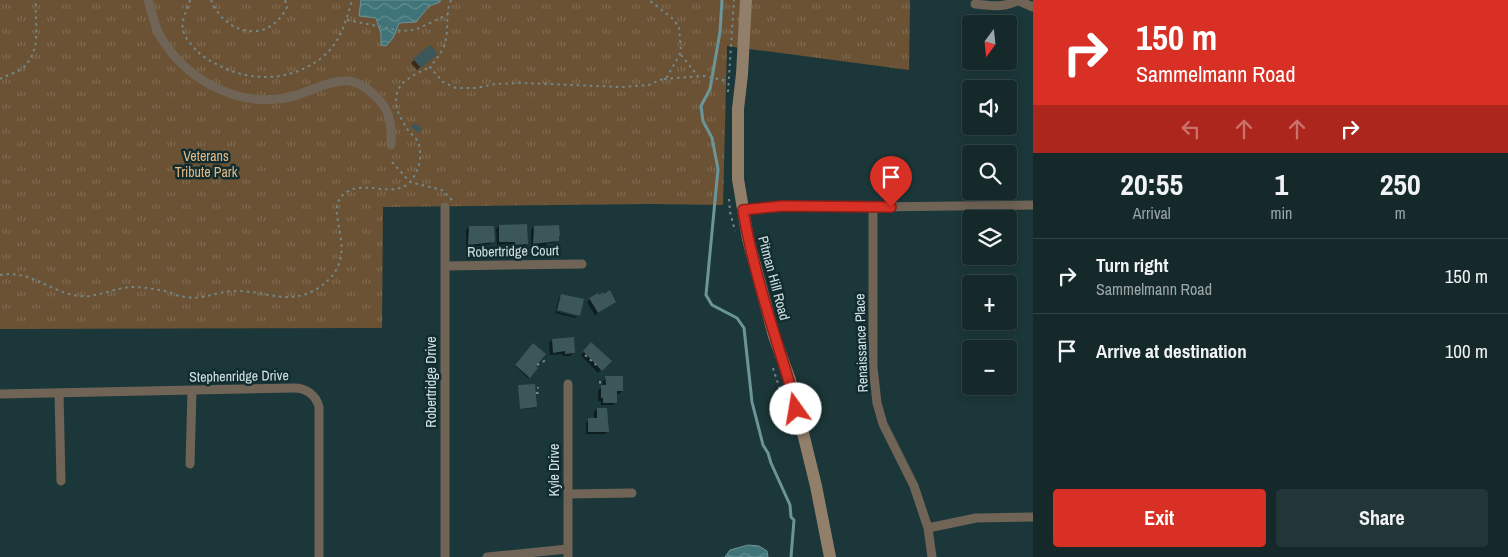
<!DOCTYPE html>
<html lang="en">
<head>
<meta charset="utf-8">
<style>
  :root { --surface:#15292b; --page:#223537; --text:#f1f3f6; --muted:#9da6a9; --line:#344547; --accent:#d93025 }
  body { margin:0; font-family:"Archivo Narrow",sans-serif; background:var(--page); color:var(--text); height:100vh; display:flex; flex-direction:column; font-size:19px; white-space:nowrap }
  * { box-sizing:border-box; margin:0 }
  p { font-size:16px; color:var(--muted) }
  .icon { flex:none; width:28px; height:28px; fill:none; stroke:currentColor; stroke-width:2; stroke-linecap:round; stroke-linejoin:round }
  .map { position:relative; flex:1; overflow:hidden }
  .side { display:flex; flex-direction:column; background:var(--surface); width:475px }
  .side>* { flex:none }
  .hud { background:#d93025; color:#fff; overflow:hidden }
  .needle { width:32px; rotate:195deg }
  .tools { position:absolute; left:962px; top:15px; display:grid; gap:10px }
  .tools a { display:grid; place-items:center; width:55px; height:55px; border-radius:5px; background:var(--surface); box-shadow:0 2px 8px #0003,0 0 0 1px var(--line); font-size:25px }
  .pin { position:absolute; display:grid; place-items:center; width:42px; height:42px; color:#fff; margin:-51px -21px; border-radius:50% 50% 50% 0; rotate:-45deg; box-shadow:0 0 5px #0007 }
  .pin .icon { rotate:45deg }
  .me { position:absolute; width:55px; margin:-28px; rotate:347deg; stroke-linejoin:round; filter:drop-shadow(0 0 4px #0008) }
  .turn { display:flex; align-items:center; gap:18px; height:105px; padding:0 20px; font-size:22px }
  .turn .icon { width:65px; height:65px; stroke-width:2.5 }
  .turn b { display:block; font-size:35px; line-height:42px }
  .lanes { display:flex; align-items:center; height:48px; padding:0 20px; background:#0003; justify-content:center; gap:25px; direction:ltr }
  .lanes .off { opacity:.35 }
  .eta { display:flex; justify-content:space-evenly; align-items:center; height:85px; text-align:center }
  .eta b { font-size:30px; font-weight:700; line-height:35px }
  .button { display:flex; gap:10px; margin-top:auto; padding:10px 20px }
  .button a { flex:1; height:58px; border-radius:5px; background:var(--accent); color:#fff; font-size:20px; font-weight:700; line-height:58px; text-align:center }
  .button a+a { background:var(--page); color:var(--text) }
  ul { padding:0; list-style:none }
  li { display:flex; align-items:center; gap:15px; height:75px; padding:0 20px; border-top:1px solid var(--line) }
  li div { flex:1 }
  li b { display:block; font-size:19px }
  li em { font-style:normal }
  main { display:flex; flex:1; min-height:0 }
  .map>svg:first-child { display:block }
  .park { fill:url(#park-tufts) }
  .water { fill:url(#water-waves); stroke:#6b9599 }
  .shadow { fill:#0007 }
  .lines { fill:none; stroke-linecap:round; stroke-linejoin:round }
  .stream { stroke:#6b9599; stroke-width:3 }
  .building { fill:#3b5759 }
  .path { stroke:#73888a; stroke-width:2; stroke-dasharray:2.5 4; stroke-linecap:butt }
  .street { stroke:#706456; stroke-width:9 }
  .secondary { stroke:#927f6a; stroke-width:12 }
  .route-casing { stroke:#8d1f18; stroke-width:12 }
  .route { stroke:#d93025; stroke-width:9 }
  .labels { text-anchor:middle; stroke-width:5; stroke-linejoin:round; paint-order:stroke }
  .park-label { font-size:14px; fill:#e5b882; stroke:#122d2f }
  .street-label { font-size:14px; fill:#d2e1e3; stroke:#122d2f }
</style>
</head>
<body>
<main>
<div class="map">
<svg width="1033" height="557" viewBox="0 0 1033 557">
  <defs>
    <pattern id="park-tufts" width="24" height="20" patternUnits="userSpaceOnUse" patternTransform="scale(1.25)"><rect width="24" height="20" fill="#6b5234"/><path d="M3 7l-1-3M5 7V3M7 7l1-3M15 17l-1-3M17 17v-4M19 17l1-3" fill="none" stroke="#7f6b51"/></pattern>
    <pattern id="water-waves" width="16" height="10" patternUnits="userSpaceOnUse" patternTransform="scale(1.25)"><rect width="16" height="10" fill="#3f7479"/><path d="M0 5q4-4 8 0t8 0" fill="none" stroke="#638e92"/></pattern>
  </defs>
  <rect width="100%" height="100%" fill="#1c3739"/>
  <!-- park -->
  <path class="park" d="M0,0h910l-1,70 -182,-24 -4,159 -73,-1 -267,3 -1,121 -382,1z"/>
  <!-- water -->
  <path class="water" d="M361,0h79v2l-11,4 -13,16 -17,1 -6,15 -7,8 -5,-1v-11l-5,-16 -17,-2z
    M748,545l11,1 8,5 1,6h-43l5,-7z"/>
  <!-- shadow -->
  <path class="shadow" d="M433,57l-16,13 -6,-7 3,-3z
    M499,226l28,18 -3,3h-12v-3l-15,1 -1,-16z
    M469,227l24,14 -3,3 -24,4v-18z
    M534,227l24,13 -3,3h-8l-2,3 -14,1v-17z
    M562,295l16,19 -22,-5 3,-11z
    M604,296l8,8 -17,11 -8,-13 3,-3z
    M555,311l22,6 -1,1 -21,-5z
    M552,340l22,13 -4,3h-7l-1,-2 -12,1 -1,-12z
    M592,344l18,17 -12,12 -17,-18z
    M533,345l1,21 2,2 -8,10 -13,-12z
    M606,378l16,13 -3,3h-3v8l-3,3h-12v-4h-3v-11l5,-3v-6z
    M519,387l17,20 -1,1 -15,1z
    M597,409l11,22 -3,3h-19v-11l3,-3h5v-8z"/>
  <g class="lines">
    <!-- stream -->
    <path class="stream" d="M722,0l-2,32 -10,57 -9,17 2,15 9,17 6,31 -12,126 6,10 25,13 7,10 8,74 11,43 5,8 3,10 19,42 1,12 3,3 -3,37"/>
  </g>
  <!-- building -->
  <path class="building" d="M430,45l8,9 -17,14 -8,-9z
    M415,123l7,6 -4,4 -7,-6z
    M527,224l1,20 -13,1v-3h-16v-17z
    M559,225l1,11h-1v5l-26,3 1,-18z
    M469,226h25l1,16 -27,3z
    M610,290l6,12 -18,11 -9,-15 9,-5 1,2 4,-3 1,2z
    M561,294l23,5 -4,17 -23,-6z
    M574,337l1,16 -10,1v-3l-12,2 -1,-14z
    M591,342l21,19 -10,10 -19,-20z
    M533,343l13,11 -10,12 2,2 -8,10 -15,-13z
    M605,376h18v15h-6v12h-14v-5h-2v-13h5z
    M535,384l2,23 -17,2 -2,-24z
    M597,408h10l2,24h-21v-14h9z"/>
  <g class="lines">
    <!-- path -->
    <path class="path" d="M190,0c-2,9 -9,19 -7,29 1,9 9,16 14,22 8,8 19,13 29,18 34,14 72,10 100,-15 16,-16 20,-33 26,-54
      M211,0c14,35 58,45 76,7l-2,-7
      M451,0c-6,14 -2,29 -6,43 -3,10 -9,16 -15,24l13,15 13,6h20l19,-4 29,-1 97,4 28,-2 18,-8 14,-25 -2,-25 -7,-9 -23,-18
      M347,20l55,11 13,-1 32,-15
      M681,55l17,21
      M0,79c7,-4 19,-7 24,-12 19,-20 10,-43 12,-67
      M664,79l40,-3 24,5
      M728,92l6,-92
      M392,162l18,20 32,8 10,10
      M729,199l1,13 5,19
      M0,275c30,-6 51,18 79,21 17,2 35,-8 52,-9 12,0 23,2 34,4 7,2 14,6 22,6 15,3 29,-5 45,-6 32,-2 57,17 88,-4 45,-32 2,-73 23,-92 18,-17 47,3 65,-11 5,-4 8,-11 10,-16 3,-9 3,-18 0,-26 -2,-4 -7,-8 -10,-12 -9,-13 -18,-30 -7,-45 7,-8 19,-13 29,-18
      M585,355l11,10
      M537,365l9,-5
      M773,368l7,22
      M600,381v6
      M536,393h2v-6"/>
    <!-- street -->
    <path class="street" d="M148,0c4,11 6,25 12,36 25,42 74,71 125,62 19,-3 38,-16 58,-17 9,-1 17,3 24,8 22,16 25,30 24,56
      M1019,1l14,6
      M975,4c16,2 30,4 44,-4
      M445,207v350
      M873,207v160l4,36 6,21 31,62 14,42 4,29
      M743,210l39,-3h91l160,-2
      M445,266l137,-2
      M59,393l2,88
      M0,394l294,-6c12,0 22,7 25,19v150
      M190,464l2,-73
      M568,494l64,-1
      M928,528l48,-10 57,-1
      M487,557l81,-8
      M568,557v-173"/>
    <!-- secondary -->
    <path class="secondary" d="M746,0l-4,74 -4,35v70l10,60 26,97 16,44 26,106 14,71"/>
  </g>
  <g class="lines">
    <!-- route casing -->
    <g class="route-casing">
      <path id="route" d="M796,409c-5,-25 -14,-49 -21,-73 -13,-41 -25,-84 -32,-126l39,-4 109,1"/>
    </g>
    <!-- route -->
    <use href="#route" class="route"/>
  </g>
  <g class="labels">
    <!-- park labels -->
    <g class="park-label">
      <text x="206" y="161">Veterans<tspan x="206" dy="16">Tribute Park</tspan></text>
    </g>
    <!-- street labels -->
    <g class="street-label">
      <text transform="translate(513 251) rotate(-1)" y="5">Robertridge Court</text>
      <text transform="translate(774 278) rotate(75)" y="5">Pitman Hill Road</text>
      <text transform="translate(861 343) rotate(-92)" y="5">Renaissance Place</text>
      <text transform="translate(239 376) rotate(-1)" y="5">Stephenridge Drive</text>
      <text transform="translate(431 382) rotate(-90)" y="5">Robertridge Drive</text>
      <text transform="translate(554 470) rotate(-90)" y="5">Kyle Drive</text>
    </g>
  </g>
</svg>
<div class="tools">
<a><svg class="needle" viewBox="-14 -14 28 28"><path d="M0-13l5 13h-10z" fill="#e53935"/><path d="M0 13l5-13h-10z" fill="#9da6a9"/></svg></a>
<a><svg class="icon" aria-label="sound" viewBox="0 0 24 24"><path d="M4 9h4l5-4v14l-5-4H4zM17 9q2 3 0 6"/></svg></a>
<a><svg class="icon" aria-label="search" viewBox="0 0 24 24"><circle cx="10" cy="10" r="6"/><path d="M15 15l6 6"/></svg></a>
<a><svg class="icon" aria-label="layers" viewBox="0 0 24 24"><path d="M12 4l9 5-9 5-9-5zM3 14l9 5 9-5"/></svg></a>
<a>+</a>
<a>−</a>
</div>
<div class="pin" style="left:891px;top:207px;background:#d93025"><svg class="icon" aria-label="arrive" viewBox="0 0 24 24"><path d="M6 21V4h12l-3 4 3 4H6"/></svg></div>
<svg class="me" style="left:796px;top:409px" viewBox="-20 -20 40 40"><circle r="19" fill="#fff"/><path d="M0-13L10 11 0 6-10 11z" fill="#d93025"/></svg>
</div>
<section class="side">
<div class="hud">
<div class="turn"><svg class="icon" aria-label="right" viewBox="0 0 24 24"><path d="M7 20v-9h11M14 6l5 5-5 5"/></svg><div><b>150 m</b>Sammelmann Road</div></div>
<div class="lanes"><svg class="icon off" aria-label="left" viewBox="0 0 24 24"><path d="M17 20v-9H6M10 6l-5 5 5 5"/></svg><svg class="icon off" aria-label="ahead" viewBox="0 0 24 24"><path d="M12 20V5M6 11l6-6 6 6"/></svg><svg class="icon off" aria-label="ahead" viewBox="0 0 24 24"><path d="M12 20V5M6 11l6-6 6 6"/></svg><svg class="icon" aria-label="right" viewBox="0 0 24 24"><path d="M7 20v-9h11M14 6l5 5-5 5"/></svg></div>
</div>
<div class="eta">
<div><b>20:55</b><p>Arrival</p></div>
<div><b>1</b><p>min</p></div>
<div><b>250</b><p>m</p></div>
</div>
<ul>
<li><svg class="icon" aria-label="right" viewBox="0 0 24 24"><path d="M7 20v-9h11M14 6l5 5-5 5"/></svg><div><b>Turn right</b><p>Sammelmann Road</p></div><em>150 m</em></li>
<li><svg class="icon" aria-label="arrive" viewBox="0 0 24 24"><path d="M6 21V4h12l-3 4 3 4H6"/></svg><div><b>Arrive at destination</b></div><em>100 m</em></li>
</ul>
<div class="button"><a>Exit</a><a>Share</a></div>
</section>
</main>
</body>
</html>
